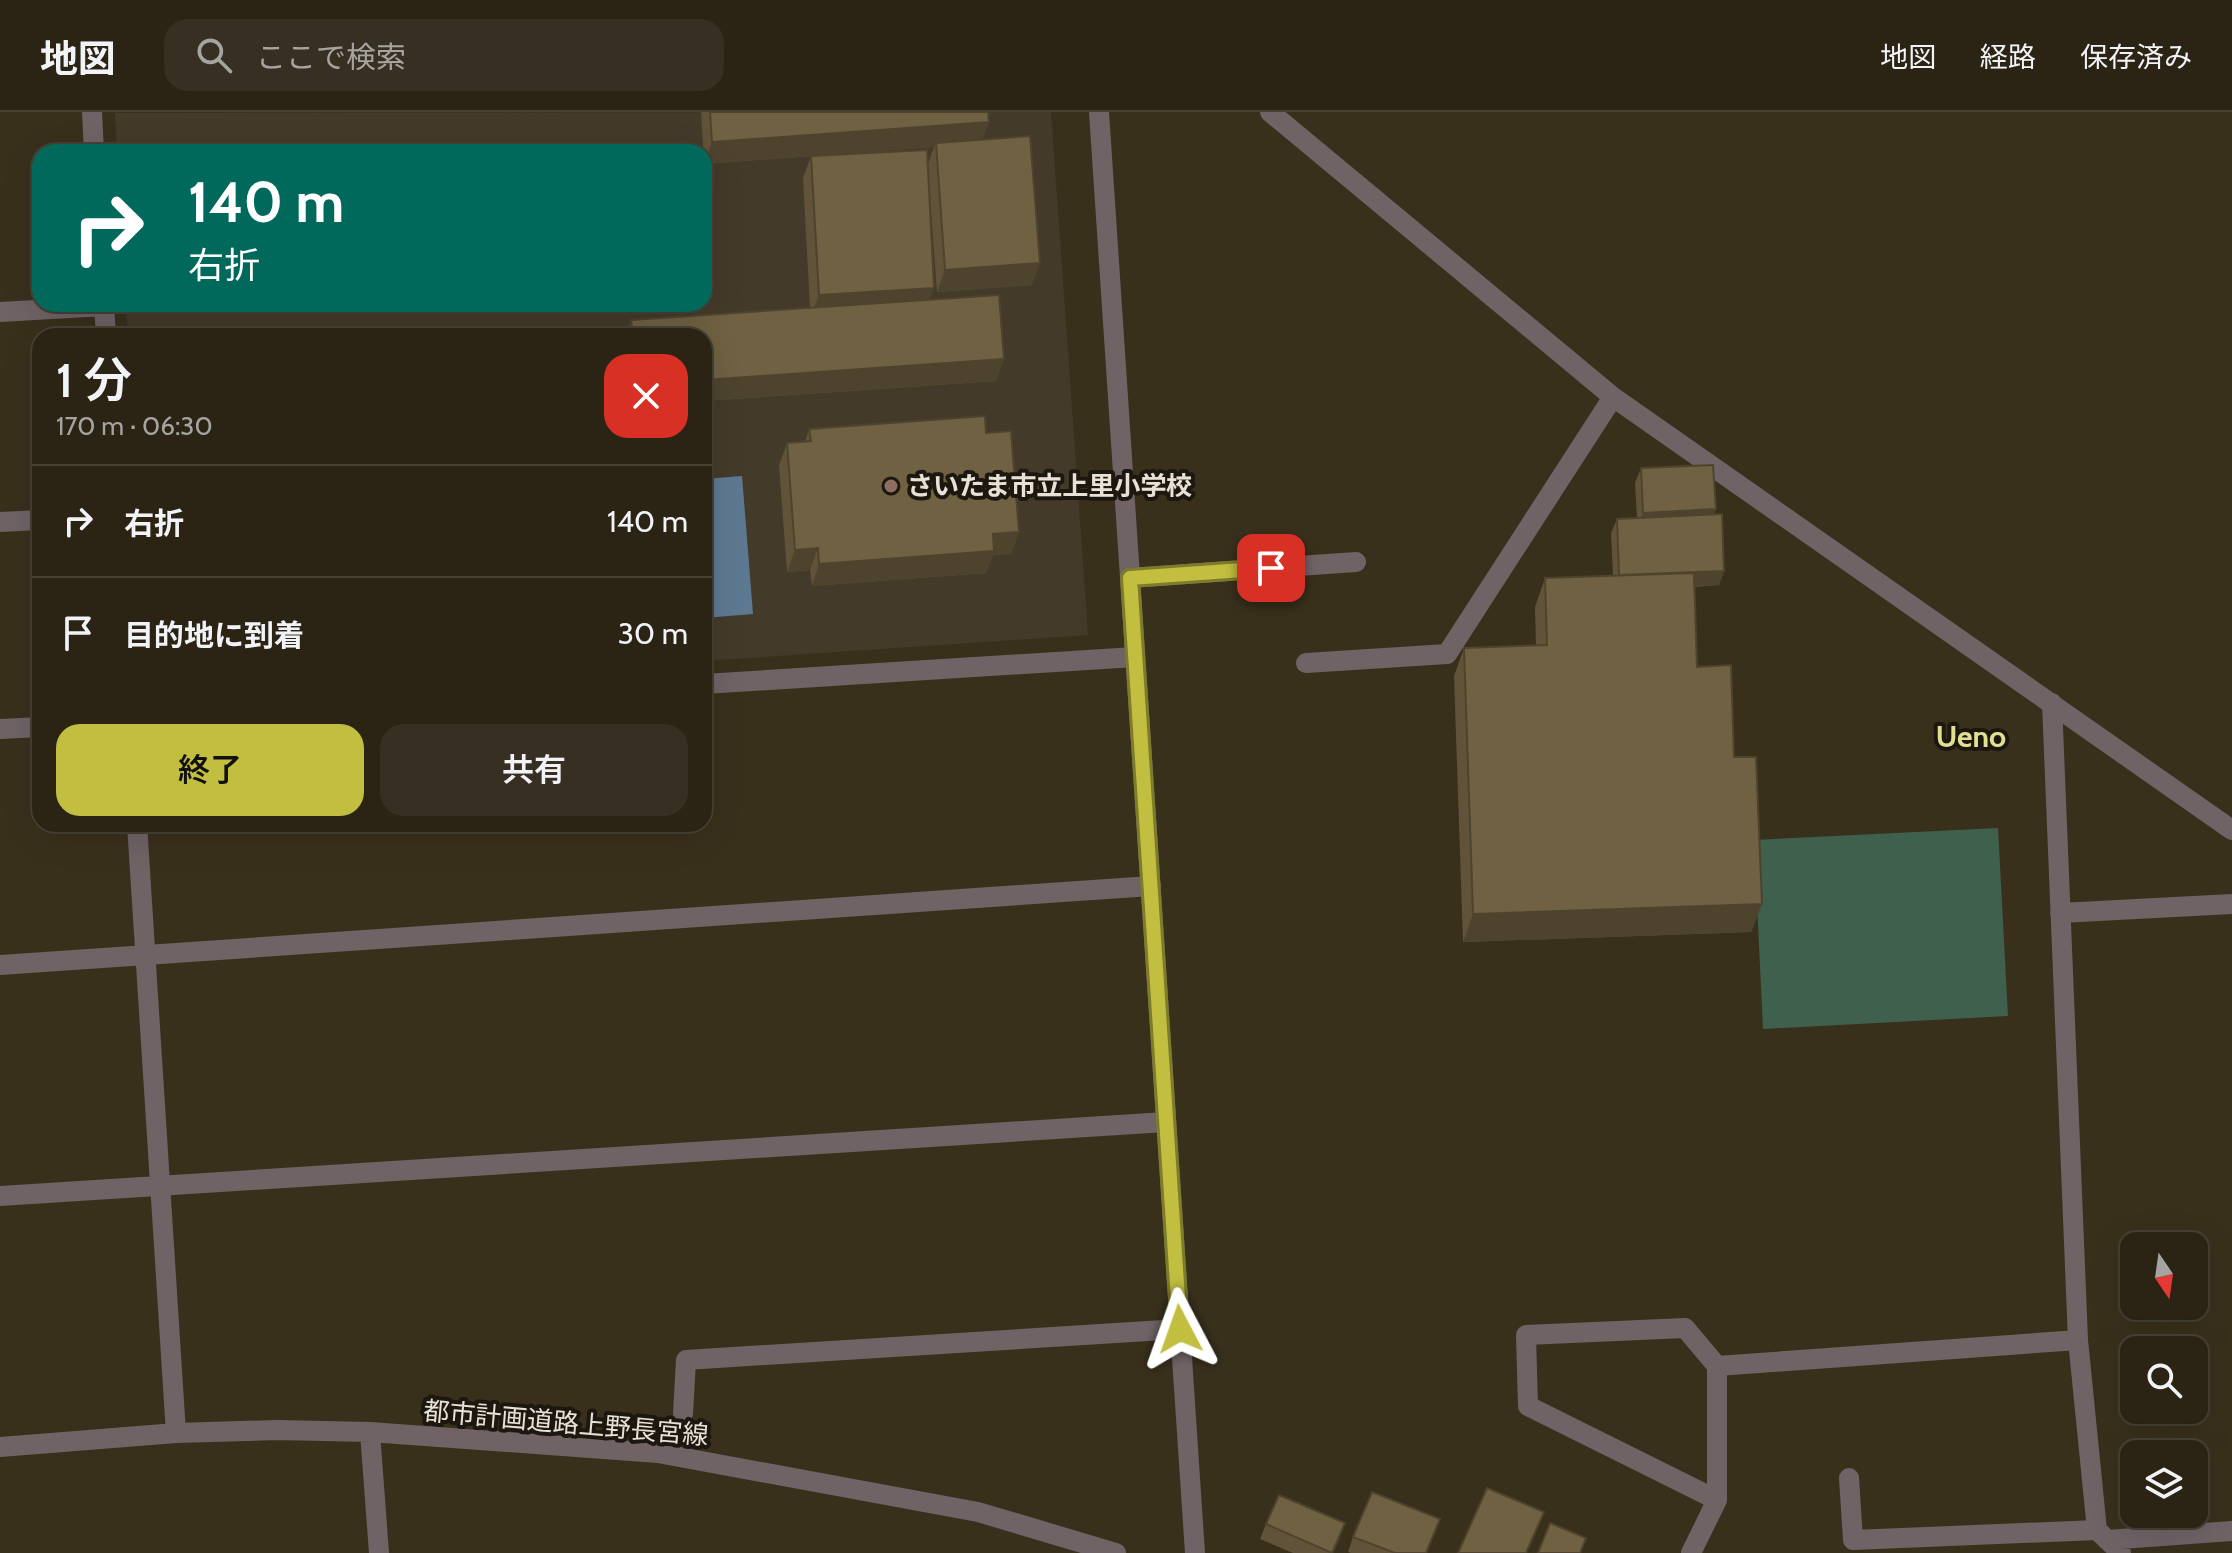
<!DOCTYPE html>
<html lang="ja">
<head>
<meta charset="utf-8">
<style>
  :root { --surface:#2b2415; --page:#373022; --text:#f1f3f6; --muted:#a6a4a0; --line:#474134; --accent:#c1be40 }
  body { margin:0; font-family:Cabin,"Noto Sans JP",sans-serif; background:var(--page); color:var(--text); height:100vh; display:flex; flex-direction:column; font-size:30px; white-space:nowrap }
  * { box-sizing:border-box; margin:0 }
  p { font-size:26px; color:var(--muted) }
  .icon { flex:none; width:44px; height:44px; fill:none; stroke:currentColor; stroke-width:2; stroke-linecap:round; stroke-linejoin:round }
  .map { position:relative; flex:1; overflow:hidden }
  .sheet { position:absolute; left:32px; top:216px; width:680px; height:504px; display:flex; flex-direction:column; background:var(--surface); border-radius:24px; box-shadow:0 8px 32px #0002,0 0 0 2px var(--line) }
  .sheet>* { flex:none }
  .guide { position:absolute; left:32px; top:32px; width:680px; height:168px; border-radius:24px; box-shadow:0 8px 32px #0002,0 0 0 2px var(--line); background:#00695c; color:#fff; overflow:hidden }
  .needle { width:52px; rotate:167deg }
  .fabs { position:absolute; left:2120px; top:1120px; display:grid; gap:16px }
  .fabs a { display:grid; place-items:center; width:88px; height:88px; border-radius:16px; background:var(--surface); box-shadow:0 8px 32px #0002,0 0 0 2px var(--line); font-size:40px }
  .pin { position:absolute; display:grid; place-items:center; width:68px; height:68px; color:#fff; margin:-34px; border-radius:16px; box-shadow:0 4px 12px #0006 }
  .me { position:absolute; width:88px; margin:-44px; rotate:356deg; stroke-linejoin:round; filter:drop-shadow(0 0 6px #0008) }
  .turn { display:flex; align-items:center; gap:28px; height:168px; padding:0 24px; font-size:36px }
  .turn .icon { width:104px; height:104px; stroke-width:2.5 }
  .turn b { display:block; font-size:56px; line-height:68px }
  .round { display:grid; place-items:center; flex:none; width:84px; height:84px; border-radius:24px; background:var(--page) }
  .overview { display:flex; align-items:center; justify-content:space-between; height:136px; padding:0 24px }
  h1 { font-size:48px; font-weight:600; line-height:60px }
  .cta { display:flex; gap:16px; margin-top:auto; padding:16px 24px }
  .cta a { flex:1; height:92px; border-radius:24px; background:var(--accent); color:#111; font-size:32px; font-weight:600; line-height:92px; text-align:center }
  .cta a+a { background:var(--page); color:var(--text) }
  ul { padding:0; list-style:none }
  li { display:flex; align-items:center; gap:24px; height:112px; padding:0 24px; border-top:2px solid var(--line) }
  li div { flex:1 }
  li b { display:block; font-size:30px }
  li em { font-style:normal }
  header { display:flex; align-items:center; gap:48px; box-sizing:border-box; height:112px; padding:0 40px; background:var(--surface); border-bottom:2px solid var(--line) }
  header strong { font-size:38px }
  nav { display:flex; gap:44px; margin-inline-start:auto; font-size:28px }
  .search { width:560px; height:72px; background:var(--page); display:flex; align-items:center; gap:20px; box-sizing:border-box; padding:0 28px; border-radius:24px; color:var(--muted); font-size:30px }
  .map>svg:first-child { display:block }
  .education { fill:#443a2a }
  .green { fill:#3e604d }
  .water { fill:#5d7991 }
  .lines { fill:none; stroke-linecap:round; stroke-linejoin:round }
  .minor { stroke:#6f6366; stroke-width:20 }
  .wall { fill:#605339 }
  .shaded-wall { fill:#4e442e }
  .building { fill:#706142; stroke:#4e442e; stroke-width:2 }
  .route-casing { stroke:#7d7c2a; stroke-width:20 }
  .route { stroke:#c1be40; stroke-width:14 }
  .education-dot { fill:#8d6e63; stroke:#1c1810; stroke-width:3 }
  .labels { text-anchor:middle; stroke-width:8; stroke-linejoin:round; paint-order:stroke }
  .poi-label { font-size:26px; font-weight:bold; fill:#e8e2d6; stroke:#1c1810; text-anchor:start }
  .street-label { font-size:26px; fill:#e8e2d6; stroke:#1c1810 }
  .quarter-label { font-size:30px; font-weight:bold; fill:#e1e092; stroke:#1c1810 }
</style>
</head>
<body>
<header>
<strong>地図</strong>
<div class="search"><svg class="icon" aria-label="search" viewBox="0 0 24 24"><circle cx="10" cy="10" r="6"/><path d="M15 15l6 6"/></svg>ここで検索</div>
<nav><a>地図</a><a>経路</a><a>保存済み</a></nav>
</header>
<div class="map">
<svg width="2232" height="1441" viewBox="0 0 2232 1441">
  <rect width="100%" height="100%" fill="#39301c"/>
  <!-- education -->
  <path class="education" d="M1051,0l37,523 -384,26v-325h-576l-2,-32h578v-152h-587l-2,-39z"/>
  <!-- green -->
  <path class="green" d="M1998,716l10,188 -245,13 -9,-189z"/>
  <!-- water -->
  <path class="water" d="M742,364l11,138 -49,4v-139z"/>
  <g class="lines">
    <!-- minor -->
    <path class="minor" d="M92,0l2,40
      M1099,0l96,1441
      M1270,0l343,285 619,433
      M104,192l2,32
      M0,200l104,-6
      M0,410l40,-2
      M1130,466l226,-16
      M1306,551l141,-9 166,-257
      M704,572l431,-27
      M0,617l40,-2
      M137,712l39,609
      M2060,801l172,-9
      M0,853l1151,-79
      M0,1084l1166,-74
      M2078,1228l19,190 24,23
      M1717,1254l-32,-38 -159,7 2,71 189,94
      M683,1302l3,-54 494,-31
      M370,1320l9,121
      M0,1335l176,-14 101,-3 93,2 288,21 320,59 138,41
      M1849,1366l4,62 244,-10
      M2107,1428l125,-9
      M1691,1441l26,-53v-134l361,-26 -26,-637"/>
  </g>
  <!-- wall -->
  <path class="wall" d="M701,0h287l1,10 -7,17 50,146 -95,7 -9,-123 2,131 66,81 -292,20v-65h-78l5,-16 179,-12 -7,-130 8,-22 117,8 6,-17 -230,17z
    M809,317l177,4 33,99 -8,22 -18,1 -7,18 -174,13 -2,-16 -23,2 -8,-107 8,-22 18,-1z
    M1641,356l73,47 10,56 -5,14 -25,2 3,80 37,90 28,147 -11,28 -288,10 -9,-266 10,-28 72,-3 -1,-38 10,-29 68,-2 -2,-43 6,-14 20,-1 -2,-35z
    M1266,1412l74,14 -7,15h-40l-33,-14z
    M1353,1425l74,16h-76l-3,-1z"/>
  <!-- shaded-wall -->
  <path class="shaded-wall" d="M989,10l-8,22 -45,-1 -2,4 -230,17 8,-22z
    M1040,151l-8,22 -95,7 8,-22z
    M934,176l-8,21 -115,7 8,-21z
    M1004,247l-8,22 -292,20v-21z
    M1716,397l-6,15 -72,4 5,-15z
    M1019,420l-8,22 -18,1 -7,18 -174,13 7,-22 174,-30z
    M818,436l-8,22 -23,2 8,-22z
    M1724,459l-5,14 -106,5 6,-15z
    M1762,792l-11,28 -288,10 10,-28z"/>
  <!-- building -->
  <path class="building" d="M710,0h278l1,10 -277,20z
    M1030,24l10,127 -95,7 -9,-127z
    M927,38l7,138 -115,7 -8,-139z
    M999,183l5,64 -300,21v-44h-71l-2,-16z
    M985,304l1,17 25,-2 8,101 -26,2 1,17 -175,13 -1,-16 -23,2 -8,-107 24,-2 -2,-12z
    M1713,353l3,44 -73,4 -2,-45z
    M1722,402l2,57 -105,4 -2,-56z
    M1694,461l3,94 34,-2 3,92h22l6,147 -289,10 -9,-266 83,-3 -2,-67z
    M1487,1376l57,24 -18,41h-68z
    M1372,1380l68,27 -14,34h-31l-42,-16z
    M1279,1383l66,28 -13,30 -66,-29z
    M1550,1411l36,15 -6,15h-42z"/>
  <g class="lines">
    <!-- route casing -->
    <g class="route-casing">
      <path id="route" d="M1180,1217l-50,-751 141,-10"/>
    </g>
    <!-- route -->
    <use href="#route" class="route"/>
  </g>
  <!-- markers -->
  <circle class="education-dot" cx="891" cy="374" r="8"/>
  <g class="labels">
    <!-- poi labels -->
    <g class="poi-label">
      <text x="907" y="383">さいたま市立上里小学校</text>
    </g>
    <!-- street labels -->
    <g class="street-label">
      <text transform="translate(566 1311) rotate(5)" y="9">都市計画道路上野長宮線</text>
    </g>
    <!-- quarter labels -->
    <g class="quarter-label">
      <text x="1971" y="635">Ueno</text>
    </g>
  </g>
</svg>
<div class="fabs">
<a><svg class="needle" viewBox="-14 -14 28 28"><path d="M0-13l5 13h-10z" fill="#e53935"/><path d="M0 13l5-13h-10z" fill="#a6a4a0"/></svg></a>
<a><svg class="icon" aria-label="search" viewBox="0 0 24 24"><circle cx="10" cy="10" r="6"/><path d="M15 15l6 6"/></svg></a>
<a><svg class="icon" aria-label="layers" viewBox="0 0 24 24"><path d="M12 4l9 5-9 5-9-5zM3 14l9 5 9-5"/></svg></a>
</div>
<div class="pin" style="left:1271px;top:456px;background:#d93025"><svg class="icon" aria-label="arrive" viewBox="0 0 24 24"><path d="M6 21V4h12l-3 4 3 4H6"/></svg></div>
<svg class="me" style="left:1180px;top:1217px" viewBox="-20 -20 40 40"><path d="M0-17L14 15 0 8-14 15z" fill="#c1be40" stroke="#fff" stroke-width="4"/></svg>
<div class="guide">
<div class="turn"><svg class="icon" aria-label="right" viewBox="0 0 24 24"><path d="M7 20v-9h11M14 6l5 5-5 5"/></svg><div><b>140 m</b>右折</div></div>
</div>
<section class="sheet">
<div class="overview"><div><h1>1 分</h1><p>170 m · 06:30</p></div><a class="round" style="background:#d93025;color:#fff"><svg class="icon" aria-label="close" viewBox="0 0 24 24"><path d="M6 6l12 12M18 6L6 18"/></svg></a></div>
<ul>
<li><svg class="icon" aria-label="right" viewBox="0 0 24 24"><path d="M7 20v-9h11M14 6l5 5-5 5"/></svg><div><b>右折</b></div><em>140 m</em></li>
<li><svg class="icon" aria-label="arrive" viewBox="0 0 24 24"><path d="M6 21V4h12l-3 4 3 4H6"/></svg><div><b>目的地に到着</b></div><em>30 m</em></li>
</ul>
<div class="cta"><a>終了</a><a>共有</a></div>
</section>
</div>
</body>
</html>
